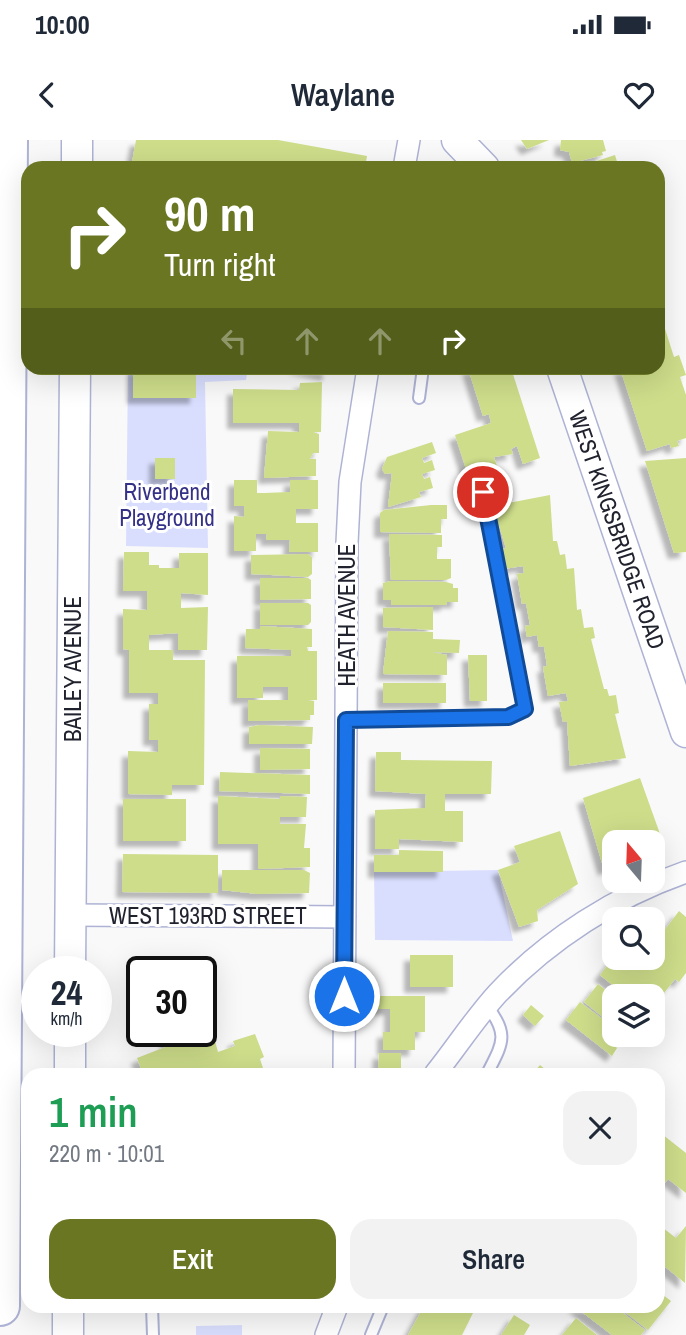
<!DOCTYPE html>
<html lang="en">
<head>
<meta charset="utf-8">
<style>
  :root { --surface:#fff; --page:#f2f2f3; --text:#1f2937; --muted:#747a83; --accent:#6a7622 }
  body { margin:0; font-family:"Archivo Narrow",sans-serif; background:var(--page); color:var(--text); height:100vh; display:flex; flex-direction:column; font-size:26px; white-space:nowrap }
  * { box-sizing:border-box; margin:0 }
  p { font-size:23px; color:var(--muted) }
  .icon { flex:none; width:38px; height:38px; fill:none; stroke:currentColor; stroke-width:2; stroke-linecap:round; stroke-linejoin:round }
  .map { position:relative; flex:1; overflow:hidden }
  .sheet { position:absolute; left:21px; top:928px; width:644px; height:245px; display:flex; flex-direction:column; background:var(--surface); border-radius:21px; box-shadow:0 7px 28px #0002 }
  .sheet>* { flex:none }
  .top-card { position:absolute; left:21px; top:21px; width:644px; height:214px; border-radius:21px; box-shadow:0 7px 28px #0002; background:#6a7622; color:#fff; overflow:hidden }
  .needle { width:46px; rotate:341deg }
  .fabs { position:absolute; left:602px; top:690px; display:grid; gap:14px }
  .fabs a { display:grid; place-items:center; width:63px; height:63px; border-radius:14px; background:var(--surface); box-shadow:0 7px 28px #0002; font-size:35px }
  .speed { position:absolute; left:21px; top:816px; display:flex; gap:14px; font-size:35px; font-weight:700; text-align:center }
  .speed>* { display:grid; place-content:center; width:91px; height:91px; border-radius:50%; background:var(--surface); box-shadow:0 7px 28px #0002; line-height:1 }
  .speed small { font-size:18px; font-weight:400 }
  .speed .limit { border:4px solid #111; border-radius:10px; background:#fff; color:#111 }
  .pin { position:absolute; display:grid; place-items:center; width:60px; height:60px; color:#fff; margin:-30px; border:4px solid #fff; border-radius:50%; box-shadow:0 2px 7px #0007 }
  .me { position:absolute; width:77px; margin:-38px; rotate:0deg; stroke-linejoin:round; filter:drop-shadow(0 0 5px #0008) }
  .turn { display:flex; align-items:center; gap:24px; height:147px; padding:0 28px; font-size:32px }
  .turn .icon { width:91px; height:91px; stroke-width:2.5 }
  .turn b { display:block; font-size:49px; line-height:60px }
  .lanes { display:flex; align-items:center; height:66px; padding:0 28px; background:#0003; justify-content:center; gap:35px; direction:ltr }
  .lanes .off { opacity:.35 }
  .round { display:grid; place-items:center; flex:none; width:74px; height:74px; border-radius:21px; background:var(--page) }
  .summary { display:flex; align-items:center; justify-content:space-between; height:119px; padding:0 28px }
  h1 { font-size:42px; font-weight:600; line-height:52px; color:#1e9e55 }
  .action { display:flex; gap:14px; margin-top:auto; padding:14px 28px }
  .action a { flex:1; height:80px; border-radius:21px; background:var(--accent); color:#fff; font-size:28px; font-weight:600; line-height:80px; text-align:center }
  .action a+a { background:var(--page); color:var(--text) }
  .status { display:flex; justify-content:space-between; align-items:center; height:49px; padding:0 35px; background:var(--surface); direction:ltr }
  .status svg { height:19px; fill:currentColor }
  header { display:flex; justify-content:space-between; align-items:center; height:91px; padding:0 28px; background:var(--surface); font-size:32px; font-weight:600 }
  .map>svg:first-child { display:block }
  .green { fill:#d9defe }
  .building { fill:#cddd8a; filter:url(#shadow) }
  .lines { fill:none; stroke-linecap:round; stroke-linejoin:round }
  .service-casing { stroke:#aeb3d5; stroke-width:14 }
  .minor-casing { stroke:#aeb3d5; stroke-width:24 }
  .secondary-casing { stroke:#aeb3d5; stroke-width:33 }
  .motorway-casing { stroke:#aeb3d5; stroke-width:42 }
  .service { stroke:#fff; stroke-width:10 }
  .minor { stroke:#fff; stroke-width:21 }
  .secondary { stroke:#fff; stroke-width:30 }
  .motorway { stroke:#fff; stroke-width:38 }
  .route-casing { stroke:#114b97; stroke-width:18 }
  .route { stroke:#1a73e8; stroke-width:12 }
  .labels { text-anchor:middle; stroke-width:6; stroke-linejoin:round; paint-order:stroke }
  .park-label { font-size:23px; fill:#353187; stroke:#fff }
  .street-label { font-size:23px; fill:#20222e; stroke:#fff }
</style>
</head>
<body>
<div class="status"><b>10:00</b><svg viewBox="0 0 49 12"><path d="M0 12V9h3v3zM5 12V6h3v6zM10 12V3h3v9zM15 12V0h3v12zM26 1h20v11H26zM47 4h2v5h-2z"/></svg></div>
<header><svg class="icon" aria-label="back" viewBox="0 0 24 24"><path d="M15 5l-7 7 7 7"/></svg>Waylane<svg class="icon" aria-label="heart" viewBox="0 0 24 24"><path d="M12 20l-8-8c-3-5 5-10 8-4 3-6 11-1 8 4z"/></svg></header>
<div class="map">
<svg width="686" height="1195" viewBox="0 0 686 1195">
  <defs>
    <filter id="shadow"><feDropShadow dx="-6" dy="6" stdDeviation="2" flood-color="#0004"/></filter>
  </defs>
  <rect width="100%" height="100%" fill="#f9f9f9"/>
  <!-- green -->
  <path class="green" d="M128,228h120l-2,12 -41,2 3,166 -82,-2z
    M498,730l15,71 -138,-1 -1,-68z
    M242,1185v10h-46v-9z"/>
  <!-- building -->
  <path class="building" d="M136,0h142l89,16 -2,12h-234z
    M521,0h28l-22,9z
    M561,0h42l3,11 -4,1 1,3 -31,8 -3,-11 -9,-2z
    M615,15l4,13h-41v-1z
    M659,170l15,47 5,-2 7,20 -6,2 6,18v43l-9,3 2,5 -8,2 -1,-4 -23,7 -27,-83h38z
    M133,228h63v30h-63z
    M293,228h36l-1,7z
    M468,228h43l29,90 -17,6 -6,-18 -6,3 2,5 -19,3 5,15 -29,9 -15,-46 36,-12 -2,-9 -6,2z
    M322,242l-1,50h-8l6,2v19h-6l-3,6h6v17l-52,2 4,-47 31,1v-9h-66v-34l66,1 1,-7z
    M432,302l4,11 -14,5 2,5 8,-3 3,10 -13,4 2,5 6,-2 3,11 -14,4 2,5 -33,10 4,-34 -7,1 -3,-5 5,-12z
    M155,318h20v21h-20z
    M686,318v94l-12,1 -29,-92z
    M234,340h23v13h7l26,-1v-12h28v29h-22v14h22v29h-29l1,-12h-24l1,-6h-11v17h-22v-35l10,1v-11h-10z
    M550,355l3,46h4l3,14 5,-1 2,15 7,-1 3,42 4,-1 3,19 9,-1 2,11 -4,1 13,50h3l2,7 7,-1 3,18 -4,1 11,44 -56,8 -3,-45 -4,1 -4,-20 9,-1 -2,-8 -18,3 -5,-29 4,-1 -3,-20 -5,1 -2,-12 -10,2 -2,-11 5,-1 -4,-22 -4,1 -5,-30 7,-1 -1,-7 -19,3 -3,-20 5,-1 -13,-42z
    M431,365h16v14h-6v14l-61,-1v-19l4,-3z
    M389,394l53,1v12h-5v12h14v19l-5,2h-55z
    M124,412h25v13h10v3h20v-15h29v42l-27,-2v15l27,-1 -1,43h-29v-17l-29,2v15h24v10h32l-1,125h-32v10l-44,-1v-43l30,1v-12h-9v-36h9v-11h-29v-43l-6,-1v-40l24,1v-19h-24z
    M308,414l4,3v17l-4,3 -57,-3v-19z
    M260,438h48l3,2v19l-51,1z
    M391,441l55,1 7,2v4h5v14h-11l-1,3h-55v-5h-8v-17z
    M260,463h48l3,2v17l-3,3h-48z
    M433,467v23l-50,-3v-19z
    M260,486l52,3v18h-5l1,4h9v49h-11l8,1v14h-4v5l-62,1v-21h40v-13h-25v11h-26v-42h54v-6l-46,-2 1,-19h14z
    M388,491l45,1v7l27,1 -1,13 -28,-1 16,3v20l-64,-1z
    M468,515h19v46h-17z
    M383,543h63v20h-63z
    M260,585l53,2 -1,17h-63v-17z
    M260,608l50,1v20l-50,1z
    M376,612h25v8l91,1 -1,33h-46v17h18v31l-64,-3v10h-24v-39l50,-2 1,-14 -51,-3z
    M220,632l90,3v19l-91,-3z
    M640,638l24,67 -11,3v-6h-39v23l-10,5 -21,-72z
    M218,656l62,3v-3l27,1 -1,20h-26v7h26l-2,24h6v19l-52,2v-25h-40z
    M123,659h63v42h-63z
    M560,691l18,53 -41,26 1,11 -19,6 -21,-57 22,-8 -6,-16z
    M399,710l44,1v21h-69v-17h25z
    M123,714l95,1v38l-96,-1z
    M222,730h82l6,3 -1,20 -51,1 -36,-4z
    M679,771l7,6v56l-7,9 -4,-3 -22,28v-11h-27l-26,-21 14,-18h39v-20l4,3z
    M410,815h43v32h-43z
    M598,844l16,13v29l-30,-24z
    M369,856h56v36h-10v18h-32v-18h7v-23h-21z
    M580,862l32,24 -2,3 9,7 -6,8 4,4 -5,8 -46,-36z
    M531,865l13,11 -9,10 -12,-11z
    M202,881l5,15 6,-2 5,18 17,-6 -2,-5 22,-7 9,23 -4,2 5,15h-122l-6,-16 31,-12 -6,-15h39z
    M379,913h22v21h-23z
    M540,925l11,9h-19z
    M658,991l28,22v40l-18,-14 -10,13z
    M658,1084l18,14 10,-12 -1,57 -27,-22z
    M658,1151l13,10 -23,29 -27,-21 2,-3h35z
    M424,1166h35l14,7 -11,22h-54z
    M574,1166h40l31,24 -4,5h-29z
    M514,1175l16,10 -6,10h-23z
    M576,1178l21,17h-35z"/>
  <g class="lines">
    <!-- service casing -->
    <g class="service-casing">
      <path id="service" d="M419,258l4,-30
        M346,581l162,-4 17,-8 -42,-217
        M487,866c23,29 15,38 0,68
        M152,1166l1,29
        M371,1195l12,-29"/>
    </g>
    <!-- minor casing -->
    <g class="minor-casing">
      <path id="minor" d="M404,28l5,-28
        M71,775l274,2
        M344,934l3,-531 3,-61 18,-114
        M435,934c21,-26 40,-56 63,-81 50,-53 118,-97 188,-121
        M326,1195l11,-29"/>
    </g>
    <!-- secondary casing -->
    <g class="secondary-casing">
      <path id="secondary" d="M457,0l27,28
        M77,28v-28
        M562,228l124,364
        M70,831l5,-603
        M70,934v-43
        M68,1195v-29"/>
    </g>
    <!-- motorway casing -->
    <g class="motorway-casing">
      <path id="motorway" d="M0,1166l8,-1166"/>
    </g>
    <!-- service -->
    <use href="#service" class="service"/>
    <!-- minor -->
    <use href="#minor" class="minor"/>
    <!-- secondary -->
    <use href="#secondary" class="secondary"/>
    <!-- motorway -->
    <use href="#motorway" class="motorway"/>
  </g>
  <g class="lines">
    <!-- route casing -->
    <g class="route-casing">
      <path id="route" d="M344,856l2,-276 162,-3 17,-8 -42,-217"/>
    </g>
    <!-- route -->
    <use href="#route" class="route"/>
  </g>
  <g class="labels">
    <!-- park labels -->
    <g class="park-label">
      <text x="167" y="360">Riverbend<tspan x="167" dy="26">Playground</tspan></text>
    </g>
    <!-- street labels -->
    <g class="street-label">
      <text transform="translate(617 390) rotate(71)" y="8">WEST KINGSBRIDGE ROAD</text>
      <text transform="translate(347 475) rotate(-90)" y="8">HEATH AVENUE</text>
      <text transform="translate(73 529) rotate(-90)" y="8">BAILEY AVENUE</text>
      <text x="208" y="784">WEST 193RD STREET</text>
    </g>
  </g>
</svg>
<div class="fabs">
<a><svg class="needle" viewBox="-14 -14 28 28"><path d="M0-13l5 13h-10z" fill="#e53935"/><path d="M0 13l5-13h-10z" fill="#747a83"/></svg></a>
<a><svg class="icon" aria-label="search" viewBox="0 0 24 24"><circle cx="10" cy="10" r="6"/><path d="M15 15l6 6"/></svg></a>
<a><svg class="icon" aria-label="layers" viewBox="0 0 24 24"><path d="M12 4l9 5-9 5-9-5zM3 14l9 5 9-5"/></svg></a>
</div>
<div class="speed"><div>24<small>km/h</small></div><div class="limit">30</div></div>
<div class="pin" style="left:483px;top:352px;background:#d93025"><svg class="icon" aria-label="arrive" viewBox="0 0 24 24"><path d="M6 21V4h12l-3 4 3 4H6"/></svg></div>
<svg class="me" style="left:344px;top:856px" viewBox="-20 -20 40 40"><circle r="17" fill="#1a73e8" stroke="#fff" stroke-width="3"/><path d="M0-11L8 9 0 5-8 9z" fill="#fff"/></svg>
<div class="top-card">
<div class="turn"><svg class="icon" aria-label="right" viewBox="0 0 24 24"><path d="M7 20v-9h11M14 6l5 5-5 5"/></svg><div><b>90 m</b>Turn right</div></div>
<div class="lanes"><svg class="icon off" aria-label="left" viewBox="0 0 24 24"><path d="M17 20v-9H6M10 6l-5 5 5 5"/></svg><svg class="icon off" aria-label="ahead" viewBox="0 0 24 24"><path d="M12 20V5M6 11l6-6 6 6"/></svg><svg class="icon off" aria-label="ahead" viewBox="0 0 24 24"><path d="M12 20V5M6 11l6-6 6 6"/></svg><svg class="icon" aria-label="right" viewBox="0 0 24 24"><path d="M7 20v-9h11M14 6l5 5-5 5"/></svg></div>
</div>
<section class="sheet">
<div class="summary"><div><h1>1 min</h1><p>220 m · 10:01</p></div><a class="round"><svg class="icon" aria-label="close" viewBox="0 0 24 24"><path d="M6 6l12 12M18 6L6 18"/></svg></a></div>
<div class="action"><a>Exit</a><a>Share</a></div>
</section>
</div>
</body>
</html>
